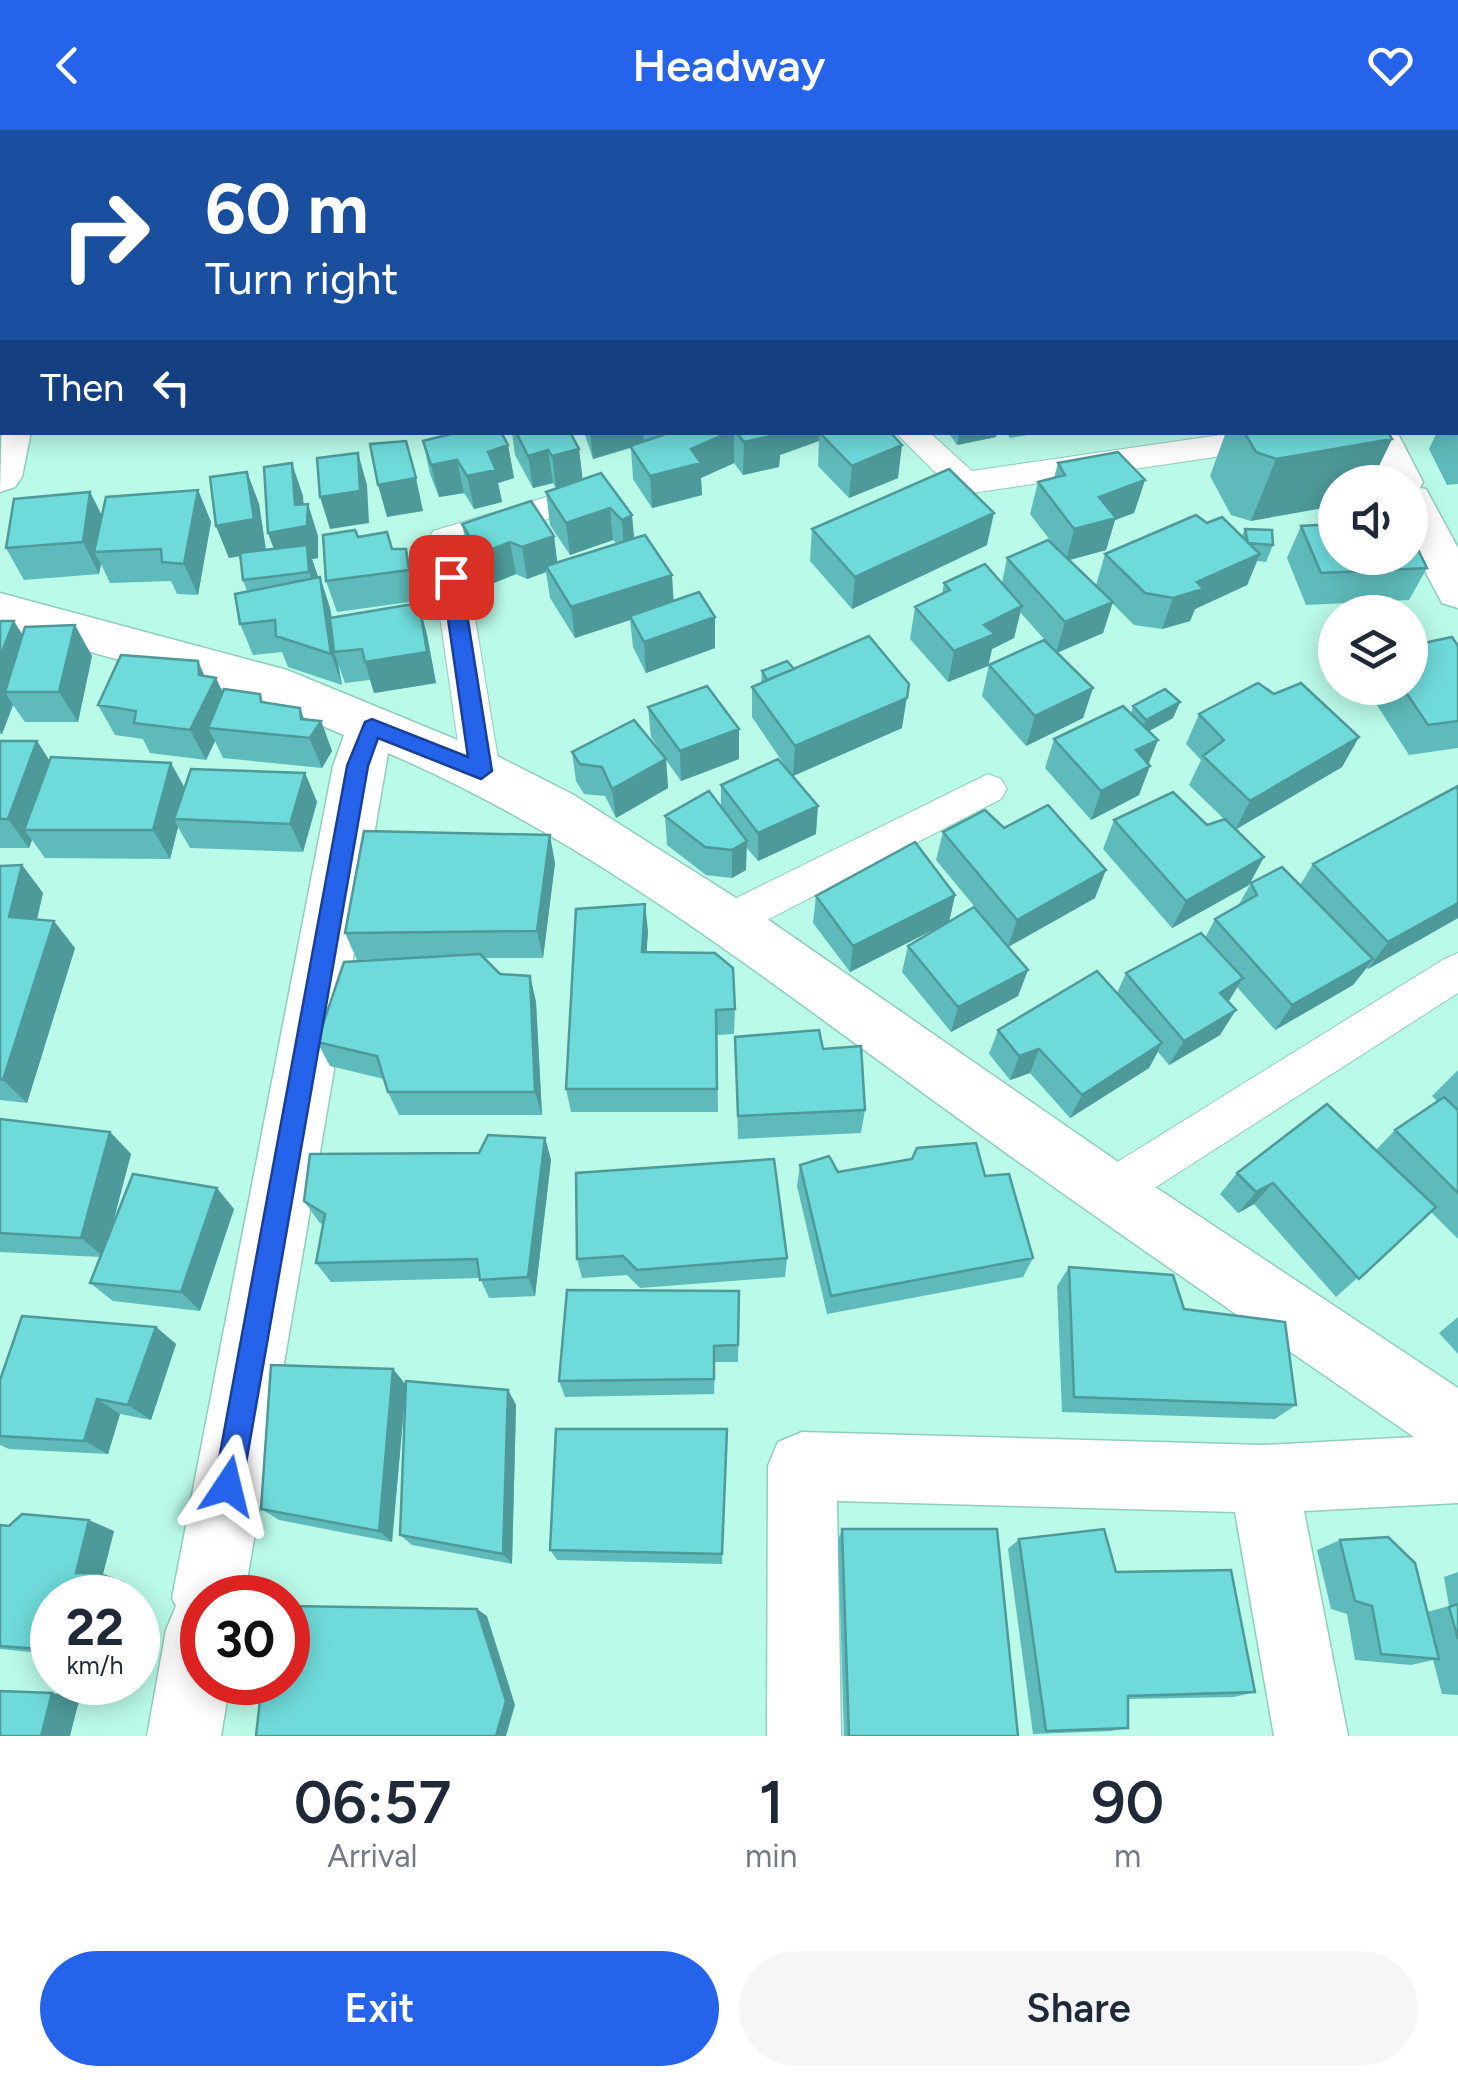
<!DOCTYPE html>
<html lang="en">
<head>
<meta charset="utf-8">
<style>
  :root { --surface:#fff; --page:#f6f6f7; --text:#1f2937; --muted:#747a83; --accent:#2563eb }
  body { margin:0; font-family:Figtree,sans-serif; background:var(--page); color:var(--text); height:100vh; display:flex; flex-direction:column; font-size:38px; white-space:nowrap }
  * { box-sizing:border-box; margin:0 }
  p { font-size:32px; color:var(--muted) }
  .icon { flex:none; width:55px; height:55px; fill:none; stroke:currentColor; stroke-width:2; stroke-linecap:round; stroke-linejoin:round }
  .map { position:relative; height:1606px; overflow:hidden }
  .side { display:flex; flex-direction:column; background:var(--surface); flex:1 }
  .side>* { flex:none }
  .banner { position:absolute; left:0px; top:0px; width:1460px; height:305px; box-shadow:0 5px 25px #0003; background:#1a4fa0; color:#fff; overflow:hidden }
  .controls { position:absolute; left:1318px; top:335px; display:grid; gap:20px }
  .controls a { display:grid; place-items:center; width:110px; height:110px; border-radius:50%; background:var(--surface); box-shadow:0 5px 25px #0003; font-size:50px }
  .speed { position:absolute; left:30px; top:1445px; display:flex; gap:20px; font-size:50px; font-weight:700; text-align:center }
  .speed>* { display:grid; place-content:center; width:130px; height:130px; border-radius:50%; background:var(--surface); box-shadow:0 5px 25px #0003; line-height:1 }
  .speed small { font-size:25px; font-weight:400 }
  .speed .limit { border:15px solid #d22; background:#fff; color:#111 }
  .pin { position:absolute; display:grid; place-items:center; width:85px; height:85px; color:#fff; margin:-42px; border-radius:20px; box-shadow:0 5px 15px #0006 }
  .me { position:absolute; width:110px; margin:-55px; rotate:10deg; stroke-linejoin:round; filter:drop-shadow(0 0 8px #0008) }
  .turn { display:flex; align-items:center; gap:35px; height:210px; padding:0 40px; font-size:45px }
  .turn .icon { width:130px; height:130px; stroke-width:2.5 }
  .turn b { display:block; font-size:70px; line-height:85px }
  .then { display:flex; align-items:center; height:95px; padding:0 40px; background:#0003; gap:20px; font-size:38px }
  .eta { display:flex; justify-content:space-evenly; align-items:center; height:170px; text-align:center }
  .eta b { font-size:60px; font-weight:600; line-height:70px }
  .primary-button { display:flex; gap:20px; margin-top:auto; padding:20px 40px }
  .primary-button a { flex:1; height:115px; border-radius:60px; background:var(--accent); color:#fff; font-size:40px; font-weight:600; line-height:115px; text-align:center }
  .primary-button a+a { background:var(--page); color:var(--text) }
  header { display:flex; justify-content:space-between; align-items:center; height:130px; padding:0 40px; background:var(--accent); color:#fff; font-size:45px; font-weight:600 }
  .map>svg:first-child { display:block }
  .green { fill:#e0b08e }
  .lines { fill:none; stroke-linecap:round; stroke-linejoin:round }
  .lane-casing { stroke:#8fcebd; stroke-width:2 }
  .street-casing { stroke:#8fcebd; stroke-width:3 }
  .lane { fill:#fff; fill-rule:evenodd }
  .street { fill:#fff; fill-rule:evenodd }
  .wall { fill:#5fbbbb }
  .shaded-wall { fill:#4e9999 }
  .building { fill:#6fdada; stroke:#4e9999; stroke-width:2.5 }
  .route { fill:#2563eb; stroke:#184099; stroke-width:2.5 }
</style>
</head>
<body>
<header><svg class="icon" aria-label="back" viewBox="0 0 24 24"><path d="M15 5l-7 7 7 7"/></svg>Headway<svg class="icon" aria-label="heart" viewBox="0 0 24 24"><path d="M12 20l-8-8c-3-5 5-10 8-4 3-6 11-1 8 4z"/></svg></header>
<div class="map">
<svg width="1458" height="1606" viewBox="0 0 1458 1606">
  <rect width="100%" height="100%" fill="#bafae8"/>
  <!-- green -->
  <path class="green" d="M18,0h585l-9,2z"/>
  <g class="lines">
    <!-- lane casing -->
    <g class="lane-casing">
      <path id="lane" d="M895,302h34l43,39 269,-39h89l-4,7 -11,3 -350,52 -11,-3z
        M596,352l11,3 5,8 -5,8 -144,44 37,226 -6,10 -13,5 -13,-5 -6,-10 -33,-232 4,-8z
        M988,644l13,5 6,10 -6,10 -259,134 -14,5 -14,-5 -6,-12 6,-12z
        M1458,823v40l-333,214 -16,6 -16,-6 -6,-15 6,-15 351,-218z"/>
    </g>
    <!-- street casing -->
    <g class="street-casing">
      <path id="street" d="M0,0h19v2h-17v15z
        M1213,0h36l1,2h-35z
        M0,54h2v22h-2z
        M0,232h2v26h-2z
        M2,290v12h29l-9,45 -7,10 -15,5z
        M1354,302h43l26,50 -3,6 6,1 32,59v60l-16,-5 -32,-60v-61h-31z
        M0,463l287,77 212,87 73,37 175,111 384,266 327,217v115l-154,8 44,225h-74l-39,-224 -398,-11 4,235h-74l1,-270 10,-24 24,-10 461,13 151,-8c-162,-112 -325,-223 -484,-339 -174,-126 -344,-260 -542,-345l-144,845h-42v84h28l-9,54h-74l19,-106 10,-24 -4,-8 161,-832 11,-31 -87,-37 -257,-71z"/>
    </g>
    <!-- lane -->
    <use href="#lane" class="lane"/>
    <!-- street -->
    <use href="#street" class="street"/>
  </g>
  <!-- wall -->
  <path class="wall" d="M627,0h233l-1,2h-232z
    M861,0h124v2h-124z
    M1078,0h107l-1,2h-106z
    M1312,0h102l-1,2h-99z
    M1434,0h24v2h-25z
    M1458,285v69l-11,1 -18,-36 8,-17h21z
    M512,302h58l9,17 3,31 19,-7 33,65 39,63 42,47 -69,25 -13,-26 -3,-27 -55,18 -25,-40 -4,-26 -19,7 -11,-5 -30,12 -17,-30 -7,-32 92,12 3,26 60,-18 -4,-4 -43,15 -20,-30 -4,-33 10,-4 -3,-5 -20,5 -18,-33z
    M584,302h306l8,46 -49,20 -31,-32 1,-25 -39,14 -1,12 -36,8 -9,-12 -33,15 1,17 -50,13 -19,-29 -2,-31 -38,11z
    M948,302h49l-1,5 -39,8z
    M1006,302h38l-34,6z
    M1226,302h162l4,7 -21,43h-36l-84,39 -20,-6 -21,-39z
    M423,311l85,4 6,33 -16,5 4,19 -28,7 -10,-16 -25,4 -9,-23z
    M1058,333l87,17 -11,33 -19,7 -9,30 -37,10 27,25 9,-31 102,-31 35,13 3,-7 28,16 -7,17 -9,-1 -10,24 -52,24 -5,12 -28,8 -28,-4 -22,-22 -9,30 -46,20 36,35 -10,30 -57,28 -44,-50 7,-31 62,-18 -31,-35 -6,26 -22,11 -4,17 -40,16 -38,-43 5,-32 27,-13 2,-11h58l5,-25 46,-14 -23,-30 8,-32 16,-4z
    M247,342l12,32 7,46 8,-1 -6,-16 35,-37v8l15,32v22l-6,1 6,18h2l10,31 2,10 95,17 9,48 -62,10 -4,-13 -25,3 -7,-19 4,21 -54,-18 -6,-15 -29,3 -13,-31 7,-33 -4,-11 -3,-24 -11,2 -13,-32z
    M198,360l13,32 -13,73 -21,-1 -6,-13 -61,2 -9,-19 -2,10 -75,6 -18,-32 84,-56 12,24z
    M1301,396l126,42 -18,32 -103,5 -19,-47z
    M812,399l175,16 -135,64 -42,-48z
    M358,407l34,12h14l8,32 3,20 -80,11 -11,-31z
    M0,491l23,14 69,21 -14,66h-53l-12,-17 -11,29h-2z
    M1458,516v102l-49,7 -43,-67h44z
    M198,531l6,15 12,2 6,14 41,10 41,17 17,2 11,30 -10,17 -99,-10 -8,-17 -9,19 -56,-7 -7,-14 -28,-4 -17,-30z
    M794,539l108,59 -109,48 23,58 -58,27 -12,-14v23l-14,8 -26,-3 -39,-30 -2,-29 56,-8v-23l71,-9 -40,-59v-30l9,-4 1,-12z
    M1274,564l85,43 -17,30 -106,62 13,56 -77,43 -69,-79 11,-29 93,5 17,-6 -35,-34 12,-25 -15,-16 13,-30z
    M1180,572l-7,16 -24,13v33l-10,31 -48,25 -46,-52 9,-29 77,-26 2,-7z
    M648,577l91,22v30l-58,22 -15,-21 2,28 -52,30 -11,-22 -21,-2 -8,-13 -4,-29h89l-10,-15z
    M0,611h37l12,19 136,28 120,-15 12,29 -14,50 -113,-4 -12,-21 -8,32 -125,-1 -13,-18 -3,8h-29z
    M1458,656v132l-90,51 -1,-1 -14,17 -78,45 -38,-43 -9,15 -8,33 -51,30 -11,-13 -9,16 -79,50 -40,-45 -20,7 -21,-26 9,-24 119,-37 9,-20 79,-35 10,-19 23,-13 13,-23 49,2 13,-21z
    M1004,698l91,70 -87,49 -72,-87 7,-28z
    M555,733l-12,95h-59l16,16 30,2 6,26 6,113h-143l-11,-23 -4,-13 -54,-13 -13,-24 63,-83 -23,1 -12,-27z
    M22,735l21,28 -6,27 38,28 -48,155 -27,-3v-234z
    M955,765l-6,27 79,48 -10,26 -67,36 -49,-60 6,-26 36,-22 -94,48 -37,-49 3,-27z
    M648,801l-2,21 89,57 -1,25 -17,1 1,77h-147l-5,-23z
    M735,907l88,12 42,61 -4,23 -123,6z
    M1458,940v169l-27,-27 -95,85 -82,-93 -16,9 -18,-19 17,-21 139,-23 19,-20 42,-29 -5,-5z
    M0,989l110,13 21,22 -21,79 124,-24 -34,102 -87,-10 -23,-18 10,-26 -100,-5z
    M545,1008l6,22 -16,136 -46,2 -9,-20 -149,4 -15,-19 7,-38 -4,-3 -15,-21 175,-48z
    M800,1035l38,7 147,4 48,82 -10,19 -196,37 -30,-128z
    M576,1043l211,85 -2,19 -145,11 -13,-13 -45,3 -5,-19z
    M1069,1137l115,42 112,96 -21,14 -213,-7 -5,-126z
    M739,1161l-1,71h-23l-1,32 -149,3 -6,-16z
    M1458,1187v37l-19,-21z
    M156,1197l20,17 -25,76 -31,-6 -12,40 -99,-5 -9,-4v-65z
    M393,1239l13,16 -14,157 -113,-22 -18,-11z
    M508,1260l8,15 -4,159 -100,-19 -12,-10z
    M727,1313l-5,121 -165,-4 -7,-10z
    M0,1395l114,6 -11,43 22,8 -73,16v56l-52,-5z
    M842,1399l176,207h-174l-6,-196z
    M1019,1409l97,33 139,120 -21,5 -106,2v29l-17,3 -78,3 -25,-185z
    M1340,1410l87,72 22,-6 -5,-29 14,-5v123l-16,-1 -9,-34 -22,5 -56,-5 -8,-46 -16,-5 -14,-59z"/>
  <!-- shaded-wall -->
  <path class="shaded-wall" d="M652,0h20v2h-20z
    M700,0h19v2h-19z
    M843,0h17l-1,2h-24z
    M892,0h32v2h-32z
    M942,0h43v2h-43z
    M1133,0h52l-1,2h-51z
    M590,302h53l1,11 -51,16z
    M730,302h4v31l-33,15 1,17 -50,13 -2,-32 41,-27z
    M773,302h71l-24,1 -1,8 -39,14 -1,12 -36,8 1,-33z
    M959,302h38l-1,5 -39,8z
    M1392,309l-21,43h-36v24l-84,15 25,-62z
    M508,315l6,33 -16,5 4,19 -28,7 -7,-33 21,-24z
    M902,315l-4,33 -49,20 3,-32z
    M579,319l4,33 -27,6 -4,-32z
    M548,320l5,33 -20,5 -5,-32z
    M358,323l9,32 2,38 -39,6 -10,-32z
    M457,330l7,33 -25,4 -8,-32z
    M292,333l11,33 2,30 3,-22 10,32v22l-6,1 6,18 2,27 -11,-32 -29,-7 -12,-32 27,-28z
    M247,342l12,32 7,47 -37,7 -13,-32z
    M416,348l7,33 -36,6 -9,-32z
    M1145,350l-11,33 -19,7 -9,30 -40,11 8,-32 25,-32z
    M198,360l13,32 -13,73 -14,-31z
    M90,362l16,32 -12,28 7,12 -2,10 -16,-32z
    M610,378l3,32 -43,15 -4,-32z
    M994,383l-7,32 -135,64 3,-32z
    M632,385l3,32 -11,5 -2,-32z
    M554,406l4,32 -12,-2v6l-19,7 -5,-32z
    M510,412l6,32 -30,12 -6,-32z
    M406,419l8,32 3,20 -8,-31z
    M1260,424l-13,31 -52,24 -5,12 -28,8 11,-31 24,-16z
    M672,445l2,31 -44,10v4l-55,18 -4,-31z
    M320,447l10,31 7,44h-3l4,12 4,21 -11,-31z
    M1113,472l-10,31 -47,20 9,-31z
    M419,473l8,32 9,48 -62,10 -9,-31z
    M1022,476l-8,32 -22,11 -4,17 -40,16 6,-31 30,-26z
    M715,487v31l-69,25 -2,-31z
    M14,491l19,31 -28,40 8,13 -11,29 -2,-4v-73z
    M75,495l17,31 -14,66 -19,-30z
    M198,531l12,28 6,-11 14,30 -22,20 7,13 -9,19 -16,-30 9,-55z
    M909,554l-7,44 -109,48 2,-30z
    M1093,558l-10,30 -57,28 9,-30z
    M1180,572l-7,16 -33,18 6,-16z
    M300,578l11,29 10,-16 11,30 -10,17 -21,-49z
    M739,599v30l-58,22 -1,-30z
    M1359,607l-17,30 -107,63 15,-29z
    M1158,610l-11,28 3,-2 -11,29 -48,25 10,-29 35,-41z
    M37,611l19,30 -32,59 8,10 -3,8 -21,-29z
    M666,629l2,29 -52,30 -4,-29z
    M171,633l16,29 -13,27 4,8 -8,32 -17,-29z
    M305,643l12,29 -14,50 -13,-28z
    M818,676l-2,28 -58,27v-28z
    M550,705l5,28 -12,95 -6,-27z
    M747,711l-1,29 -14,8v-28z
    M1264,727l-15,28 -77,43 14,-27z
    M22,735l21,28 -12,51 -22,-27z
    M1106,740l-11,28 -87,49 9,-27z
    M955,765l-6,27 -99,50 3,-26z
    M1458,773v15l-90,51 20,-27z
    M645,774l3,27 -3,47 -3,-26z
    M54,791l21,27 -48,155 -24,-23z
    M1373,829l-20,26 -78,45 17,-25z
    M1028,840l-10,26 -67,36 7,-25z
    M530,846l6,26 6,113 -7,-23z
    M1243,848l-16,26 -7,-11z
    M1236,880l-16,25 -51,30 15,-24z
    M1162,913l-13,25 -79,50 12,-23z
    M1039,919l-9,24 -20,7 9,-24z
    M110,1002l21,22 -27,103 -23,-19z
    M545,1008l6,22 -16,136 -7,-19z
    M1273,1053l-19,21 -16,9 18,-21z
    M217,1058l17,21 -34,102 -19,-19z
    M156,1197l20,17 -25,76 -23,-15z
    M393,1239l13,16 -14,157 -13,-11z
    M508,1260l8,15 -4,159 -9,-10z
    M97,1269l23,15 -12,40 -24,-13z
    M89,1390l25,11 -11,43 22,8 -4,16h-27l-18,-25z
    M477,1479l10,7 28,89 -9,31h-10z
    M52,1563l28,4 -10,39h-29z"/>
  <!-- building -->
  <path class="building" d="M720,0h123l-8,2h-113z
    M1087,0h38l2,2h-39h1z
    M1341,0h58l2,2h-57z
    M459,302h42l7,13 -20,7 8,18 -29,6 -10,-16 -26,5 -8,-24z
    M516,302h54l9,17 -27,7 -4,-6 -20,6z
    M661,302h69l-39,17 10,14 -51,13 -20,-30 33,-11z
    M736,302h43l1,2 -36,8z
    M890,302l12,13 -50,21 -32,-33z
    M1244,302h144l4,7 -116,20 -20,-7z
    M406,311l10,37 -38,7 -8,-41z
    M1118,322l27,28 -46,17 17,21 -42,11 -36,-47 27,-7 -7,-12z
    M358,323l2,38 -40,6 -3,-39z
    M292,333l3,42 13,-1 -1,22 -39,7 -4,-66z
    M949,339l45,44 -139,64 -43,-48z
    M247,342l7,47 -38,7 -6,-49z
    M601,343l31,42 -10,5 -12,-12 -44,15 -20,-31z
    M198,360l-14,74 -22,-2 -1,-13 -67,3 12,-55z
    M90,362l-7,50 -77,6 8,-49z
    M531,371l23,35 -32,11 -12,-5 -30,12 -18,-30z
    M1196,385l11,8 15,-6 38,37 -63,28 6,7 -30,9 -28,-5 -40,-39z
    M1335,394v34h75v-25l17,35 -106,5 -20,-47z
    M1245,399l27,1 1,15 -25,-2z
    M355,400l3,7 29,-5 5,17h14l3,21 -83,11 -3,-46z
    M645,405l27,40 -101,32 -25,-41z
    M1048,410l65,62 -48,20 -58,-64z
    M307,415l2,27 -66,8 -3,-27z
    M985,434l37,42 -38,19 11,9 -41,17 -39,-44 35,-17 -6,-7z
    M320,447l11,77 -55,-18 -1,-16 -35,4 -5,-30z
    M699,462l16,25 -71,25 -14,-26z
    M419,473l8,49 -62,10 -3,-13 -28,3 -4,-34z
    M0,491h14l-14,36z
    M75,495l-16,67h-54l20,-65z
    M869,506l40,48 -2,14 -112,48 -43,-59z
    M1452,507l6,9v75l-30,4 -25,-37h7v-42z
    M1044,510l49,48 -58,28 -46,-51z
    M121,525l77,6 1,14 17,3 -26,52 -56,-7 2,-12 -38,-6z
    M787,531l7,8 -27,11 -5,-9z
    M1258,553l16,11 27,-11 58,54 -109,64 -47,-45 21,-16 -25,-26z
    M707,556l32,43 -59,22 -32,-44z
    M224,559l36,5 1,8 39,6 1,11 20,2 -11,17 -102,-10z
    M1165,559l15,13 -34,18 -13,-14z
    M1123,576l35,34 -22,10 14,16 -49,25 -47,-52z
    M634,590l32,39 -54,30 -10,-22 -22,-3 -8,-12z
    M0,611h37l-29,78h-8z
    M51,627l120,6 -18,67h-129z
    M778,629l40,47 -60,27 -37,-48z
    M191,639l114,4 -15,51 -116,-5z
    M1458,656v117l-70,39 -75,-78z
    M709,661l38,50 -15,9 -27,-3 -40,-31z
    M1173,662l34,33 18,-6 39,38 -78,44 -72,-81z
    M1048,675l58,65 -89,50 -74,-88 42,-22 19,18z
    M364,701l186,4 -13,96 -192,2z
    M915,712l40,53 -102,51 -37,-50z
    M22,735l-13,52 45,4 -51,159 -3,-1v-213z
    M1282,737l91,92 -81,46 -77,-86 42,-24 -6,-12z
    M645,774l-3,48 73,1 18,15 2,41 -19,1 1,79h-151l10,-180z
    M974,777l54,63 -70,37 -50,-61z
    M1201,803l42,45 -23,15 16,17 -52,31 -58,-68z
    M480,824l20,20 30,2 5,116h-147l-11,-36 -60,-14 27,-80z
    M1097,841l65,72 -80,52 -43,-46 -20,7 -21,-26z
    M819,900l4,19 38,-3 4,64 -127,6 -3,-79z
    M1444,967l14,13v83l-63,-63z
    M1327,974l109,103 -77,72 -86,-96 -17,9 -19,-19z
    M0,989l110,13 -29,106 -81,-5z
    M488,1005l57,3 -17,139 -48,3 -3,-21 -161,4 9,-49 -21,-13 6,-47 169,-1z
    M976,1013l9,33 24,-2 24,84 -202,38 -31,-131 29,-9 9,16 74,-13 5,-11z
    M774,1029l13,99 -150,12 -14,-14 -46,3 -1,-86z
    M133,1044l84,14 -36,104 -91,-9z
    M1069,1137l104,8 11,34 101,13 11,83 -222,-8z
    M567,1160l172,1 -1,54 -24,1v33l-155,2z
    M22,1186l134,11 -28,78 -31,-6 -13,42 -84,-5v-56z
    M271,1235l122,4 -14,162 -118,-22z
    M406,1251l102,9 -5,164 -103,-19z
    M556,1299h171l-5,125 -172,-4z
    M22,1384l67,6 -13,53h25l-7,25h-42v52l-52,-4v-121l9,1z
    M842,1399h155l21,207h-169z
    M1104,1399l12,43 115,-2 24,122 -127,4v32l-82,3 -27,-192z
    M1388,1407l27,26 24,96 -58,-5 -9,-48 -17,-5 -15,-61z
    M1458,1474v35l-9,-32z
    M288,1476l189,3 29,92 -10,35h-240l6,-54h26z
    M0,1561l52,2 -11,43h-41z"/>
  <!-- route -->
  <path class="route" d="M451,440l10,7 31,194 -11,8 -103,-41 -10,28 -126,720 -4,10 -10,4 -10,-4 -4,-10 133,-720 18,-44 7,-3 96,38 -26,-180z"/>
</svg>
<div class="controls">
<a><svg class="icon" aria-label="sound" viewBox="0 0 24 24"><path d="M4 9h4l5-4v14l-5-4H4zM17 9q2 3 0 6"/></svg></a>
<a><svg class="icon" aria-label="layers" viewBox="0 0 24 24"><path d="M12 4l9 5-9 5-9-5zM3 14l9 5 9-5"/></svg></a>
</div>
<div class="speed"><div>22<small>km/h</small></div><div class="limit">30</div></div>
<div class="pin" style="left:451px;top:447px;background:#d93025"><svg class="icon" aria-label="arrive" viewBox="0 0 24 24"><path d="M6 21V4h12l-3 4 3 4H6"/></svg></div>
<svg class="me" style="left:228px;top:1356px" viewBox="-20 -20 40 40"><path d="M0-17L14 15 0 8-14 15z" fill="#2563eb" stroke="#fff" stroke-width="4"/></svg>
<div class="banner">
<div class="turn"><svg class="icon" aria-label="right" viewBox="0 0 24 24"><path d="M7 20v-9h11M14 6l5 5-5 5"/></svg><div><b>60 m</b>Turn right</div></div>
<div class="then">Then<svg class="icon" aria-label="left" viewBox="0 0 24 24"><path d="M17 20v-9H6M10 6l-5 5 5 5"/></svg></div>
</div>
</div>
<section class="side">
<div class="eta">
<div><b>06:57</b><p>Arrival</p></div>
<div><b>1</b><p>min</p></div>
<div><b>90</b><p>m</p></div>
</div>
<div class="primary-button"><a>Exit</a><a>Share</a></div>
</section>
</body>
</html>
